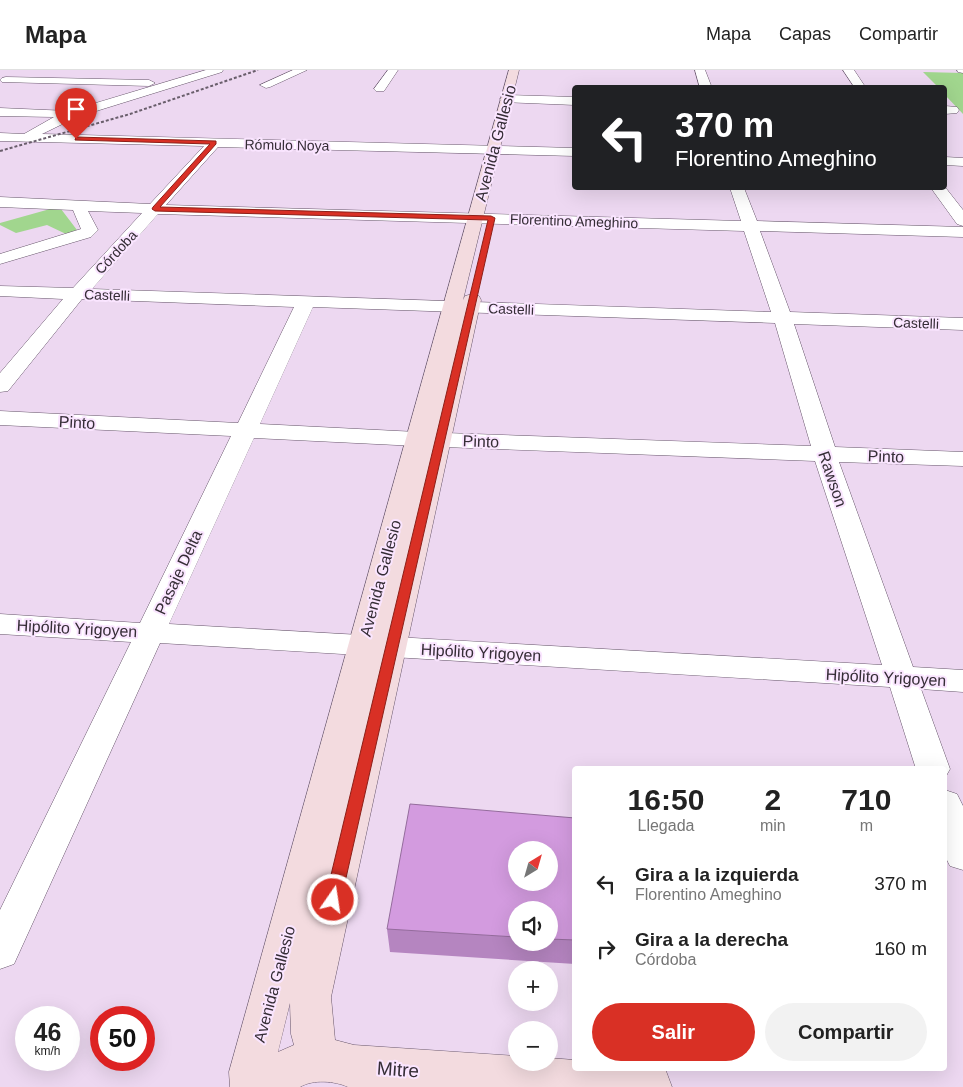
<!DOCTYPE html>
<html lang="es">
<head>
<meta charset="utf-8">
<style>
  :root { --surface:#fff; --page:#f2f2f2; --text:#222; --muted:#767676; --line:#e0e0e0; --accent:#d93025 }
  body { margin:0; font-family:Helvetica,sans-serif; background:var(--page); color:var(--text); height:100vh; display:flex; flex-direction:column; font-size:19px; white-space:nowrap }
  * { box-sizing:border-box; margin:0 }
  p { font-size:16px; color:var(--muted) }
  .icon { flex:none; width:28px; height:28px; fill:none; stroke:currentColor; stroke-width:2; stroke-linecap:round; stroke-linejoin:round }
  .map { position:relative; flex:1; overflow:hidden }
  .sheet { position:absolute; left:572px; top:696px; width:375px; height:305px; display:flex; flex-direction:column; background:var(--surface); border-radius:5px; box-shadow:0 5px 20px #0002 }
  .sheet>* { flex:none }
  .guide { position:absolute; left:572px; top:15px; width:375px; height:105px; border-radius:5px; box-shadow:0 5px 20px #0002; background:#202124; color:#fff; overflow:hidden }
  .needle { width:32px; rotate:37deg }
  .buttons { position:absolute; left:508px; top:771px; display:grid; gap:10px }
  .buttons a { display:grid; place-items:center; width:50px; height:50px; border-radius:50%; background:var(--surface); box-shadow:0 5px 20px #0002; font-size:25px }
  .speed { position:absolute; left:15px; top:936px; display:flex; gap:10px; font-size:25px; font-weight:700; text-align:center }
  .speed>* { display:grid; place-content:center; width:65px; height:65px; border-radius:50%; background:var(--surface); box-shadow:0 5px 20px #0002; line-height:1 }
  .speed small { font-size:12px; font-weight:400 }
  .speed .limit { border:8px solid #d22; background:#fff; color:#111 }
  .pin { position:absolute; display:grid; place-items:center; width:42px; height:42px; color:#fff; margin:-51px -21px; border-radius:50% 50% 50% 0; rotate:-45deg; box-shadow:0 0 5px #0007 }
  .pin .icon { rotate:45deg }
  .me { position:absolute; width:55px; margin:-28px; rotate:13deg; stroke-linejoin:round; filter:drop-shadow(0 0 4px #0008) }
  .turn { display:flex; align-items:center; gap:18px; height:105px; padding:0 20px; font-size:22px }
  .turn .icon { width:65px; height:65px; stroke-width:2.5 }
  .turn b { display:block; font-size:35px; line-height:42px }
  .eta { display:flex; justify-content:space-evenly; align-items:center; height:85px; text-align:center }
  .eta b { font-size:30px; font-weight:600; line-height:35px }
  .button { display:flex; gap:10px; margin-top:auto; padding:10px 20px }
  .button a { flex:1; height:58px; border-radius:30px; background:var(--accent); color:#fff; font-size:20px; font-weight:600; line-height:58px; text-align:center }
  .button a+a { background:var(--page); color:var(--text) }
  ul { padding:0; list-style:none }
  li { display:flex; align-items:center; gap:15px; height:65px; padding:0 20px }
  li div { flex:1 }
  li b { display:block; font-size:19px }
  li em { font-style:normal }
  header { display:flex; align-items:center; gap:30px; box-sizing:border-box; height:70px; padding:0 25px; background:var(--surface); border-bottom:1px solid var(--line) }
  header strong { font-size:24px }
  nav { display:flex; gap:28px; margin-inline-start:auto; font-size:18px }
  .map>svg:first-child { display:block }
  .green { fill:#a1d68e }
  .lines { fill:none; stroke-linecap:round; stroke-linejoin:round }
  .street-casing { stroke:#67566b; stroke-width:1 }
  .secondary-casing { stroke:#67566b; stroke-width:1 }
  .street { fill:#fff; fill-rule:evenodd }
  .secondary { fill:#f3dbdf; fill-rule:evenodd }
  .rail { stroke:#695e6b; stroke-width:2; stroke-dasharray:3 2; stroke-linecap:butt }
  .wall { fill:#b585c0; fill-rule:evenodd }
  .building { fill:#d39bdf; stroke:#946c9c; fill-rule:evenodd }
  .route { fill:#d93025; stroke:#8d1f18 }
  .labels { text-anchor:middle; stroke-width:4; stroke-linejoin:round; paint-order:stroke }
  .far-street-label { font-size:14px; fill:#352d36; stroke:#fae5ff }
  .street-label { font-size:16px; fill:#352d36; stroke:#fae5ff }
  .near-street-label { font-size:19px; fill:#352d36; stroke:#fae5ff }
</style>
</head>
<body>
<header>
<strong>Mapa</strong>
<nav><a>Mapa</a><a>Capas</a><a>Compartir</a></nav>
</header>
<div class="map">
<svg width="963" height="1017" viewBox="0 0 963 1017">
  <rect width="100%" height="100%" fill="#edd8f1"/>
  <!-- green -->
  <path class="green" d="M923,2l40,1v41l-18,-19v-7l-7,-1z
    M50,139h11l16,21 -11,4 -19,-9 -31,8 -16,-8v-2z"/>
  <g class="lines">
    <!-- street casing -->
    <g class="street-casing">
      <path id="street" d="M206,0h17l-1,2 -145,45 -35,17 533,14v8l-357,-9 -52,58 575,16 -11,-33h14l13,33 206,6v10l-203,-6 30,81 173,6v12l-169,-6 41,123 128,5v14l-124,-4 74,205 50,3v22l-42,-3 29,80 -5,9v-9h-29l-26,-82 -730,-44 -146,321 -14,5v-59l131,-268 -131,-8v-20l140,9 91,-187 -231,-11v-14l238,12 56,-116 -212,-8 -74,92 -8,1v-19l63,-74 -63,-3v-10l73,2 69,-75 -54,-2 10,19 -7,7 -91,27v-10l81,-25 -8,-19 -73,-3v-10l150,7 54,-58 -204,-5v-8l24,1 30,-17 -54,-1v-8l69,3zM158,144l586,17 27,81 -679,-23zM313,237l462,16 36,123 -394,-14 -157,-8zM254,368l163,8 398,15 67,204 -713,-41z
        M293,0h14l-37,17 -4,1 -6,-3z
        M388,0h10l-14,21h-8l-2,-2z
        M695,0h10l7,18h-12z
        M843,0h11l12,18h-11z
        M957,0h6v3l-5,-1z
        M6,7l143,3 6,3 -6,3 -147,-4 -2,-2 2,-2z
        M506,25l69,2v8l-73,-3 -2,-3z
        M945,36l12,1 2,3 -2,3 -12,1z
        M945,87l18,1v8l-18,-1z
        M945,117l18,23v16l-6,-2 -26,-36z
        M945,720l12,4 6,12v64l-13,-4 -5,-10z"/>
    </g>
    <!-- secondary casing -->
    <g class="secondary-casing">
      <path id="secondary" d="M509,0h10l-56,230 2,-4 7,-2 7,2 2,4 -150,697 4,43 19,5 162,11v6h33v-4l26,2v9h84l7,2 6,16h-324c-13,-6 -35,-8 -48,0h-70l-1,-15zM290,933l1,31 3,11 -16,7z"/>
    </g>
    <!-- street -->
    <use href="#street" class="street"/>
    <!-- secondary -->
    <use href="#secondary" class="secondary"/>
    <!-- rail -->
    <path class="rail" d="M0,81l130,-37 128,-44"/>
  </g>
  <!-- wall -->
  <path class="wall" d="M575,748v146l-185,-12 -3,-23zM516,840h33v32h-33z"/>
  <!-- building -->
  <path class="building" d="M410,734l165,14v122l-26,-1v-29h-33v27l-129,-8zM516,780h33v32h-33z"/>
  <!-- route -->
  <path class="route" d="M76,67l140,4v3l-56,63 331,9 4,2 -154,682 -3,5 -5,2 -6,-2 -2,-5 163,-680 -333,-9 -3,-2 1,-2 57,-63 -135,-4z"/>
  <g class="labels">
    <!-- far-street labels -->
    <g class="far-street-label">
      <text transform="translate(287 75) rotate(1)" y="5">Rómulo Noya</text>
      <text transform="translate(574 151) rotate(2)" y="5">Florentino Ameghino</text>
      <text transform="translate(116 182) rotate(-47)" y="5">Córdoba</text>
      <text transform="translate(107 225) rotate(2)" y="5">Castelli</text>
      <text transform="translate(511 239) rotate(2)" y="5">Castelli</text>
      <text transform="translate(916 253) rotate(2)" y="5">Castelli</text>
    </g>
    <!-- street labels -->
    <g class="street-label">
      <text transform="translate(495 73) rotate(-75)" y="6">Avenida Gallesio</text>
      <text transform="translate(77 352) rotate(3)" y="6">Pinto</text>
      <text transform="translate(481 371) rotate(2)" y="6">Pinto</text>
      <text transform="translate(886 386) rotate(2)" y="6">Pinto</text>
      <text transform="translate(833 409) rotate(71)" y="6">Rawson</text>
      <text transform="translate(178 502) rotate(-65)" y="6">Pasaje Delta</text>
      <text transform="translate(380 508) rotate(-75)" y="6">Avenida Gallesio</text>
      <text transform="translate(77 558) rotate(3)" y="6">Hipólito Yrigoyen</text>
      <text transform="translate(481 582) rotate(3)" y="6">Hipólito Yrigoyen</text>
      <text transform="translate(886 607) rotate(3)" y="6">Hipólito Yrigoyen</text>
      <text transform="translate(274 914) rotate(-75)" y="6">Avenida Gallesio</text>
    </g>
    <!-- near-street labels -->
    <g class="near-street-label">
      <text transform="translate(398 999) rotate(4)" y="7">Mitre</text>
    </g>
  </g>
</svg>
<div class="buttons">
<a><svg class="needle" viewBox="-14 -14 28 28"><path d="M0-13l5 13h-10z" fill="#e53935"/><path d="M0 13l5-13h-10z" fill="#767676"/></svg></a>
<a><svg class="icon" aria-label="sound" viewBox="0 0 24 24"><path d="M4 9h4l5-4v14l-5-4H4zM17 9q2 3 0 6"/></svg></a>
<a>+</a>
<a>−</a>
</div>
<div class="speed"><div>46<small>km/h</small></div><div class="limit">50</div></div>
<div class="pin" style="left:76px;top:69px;background:#d93025"><svg class="icon" aria-label="arrive" viewBox="0 0 24 24"><path d="M6 21V4h12l-3 4 3 4H6"/></svg></div>
<svg class="me" style="left:333px;top:830px" viewBox="-20 -20 40 40"><circle r="17" fill="#d93025" stroke="#fff" stroke-width="3"/><path d="M0-11L8 9 0 5-8 9z" fill="#fff"/></svg>
<div class="guide">
<div class="turn"><svg class="icon" aria-label="left" viewBox="0 0 24 24"><path d="M17 20v-9H6M10 6l-5 5 5 5"/></svg><div><b>370 m</b>Florentino Ameghino</div></div>
</div>
<section class="sheet">
<div class="eta">
<div><b>16:50</b><p>Llegada</p></div>
<div><b>2</b><p>min</p></div>
<div><b>710</b><p>m</p></div>
</div>
<ul>
<li><svg class="icon" aria-label="left" viewBox="0 0 24 24"><path d="M17 20v-9H6M10 6l-5 5 5 5"/></svg><div><b>Gira a la izquierda</b><p>Florentino Ameghino</p></div><em>370 m</em></li>
<li><svg class="icon" aria-label="right" viewBox="0 0 24 24"><path d="M7 20v-9h11M14 6l5 5-5 5"/></svg><div><b>Gira a la derecha</b><p>Córdoba</p></div><em>160 m</em></li>
</ul>
<div class="button"><a>Salir</a><a>Compartir</a></div>
</section>
</div>
</body>
</html>
